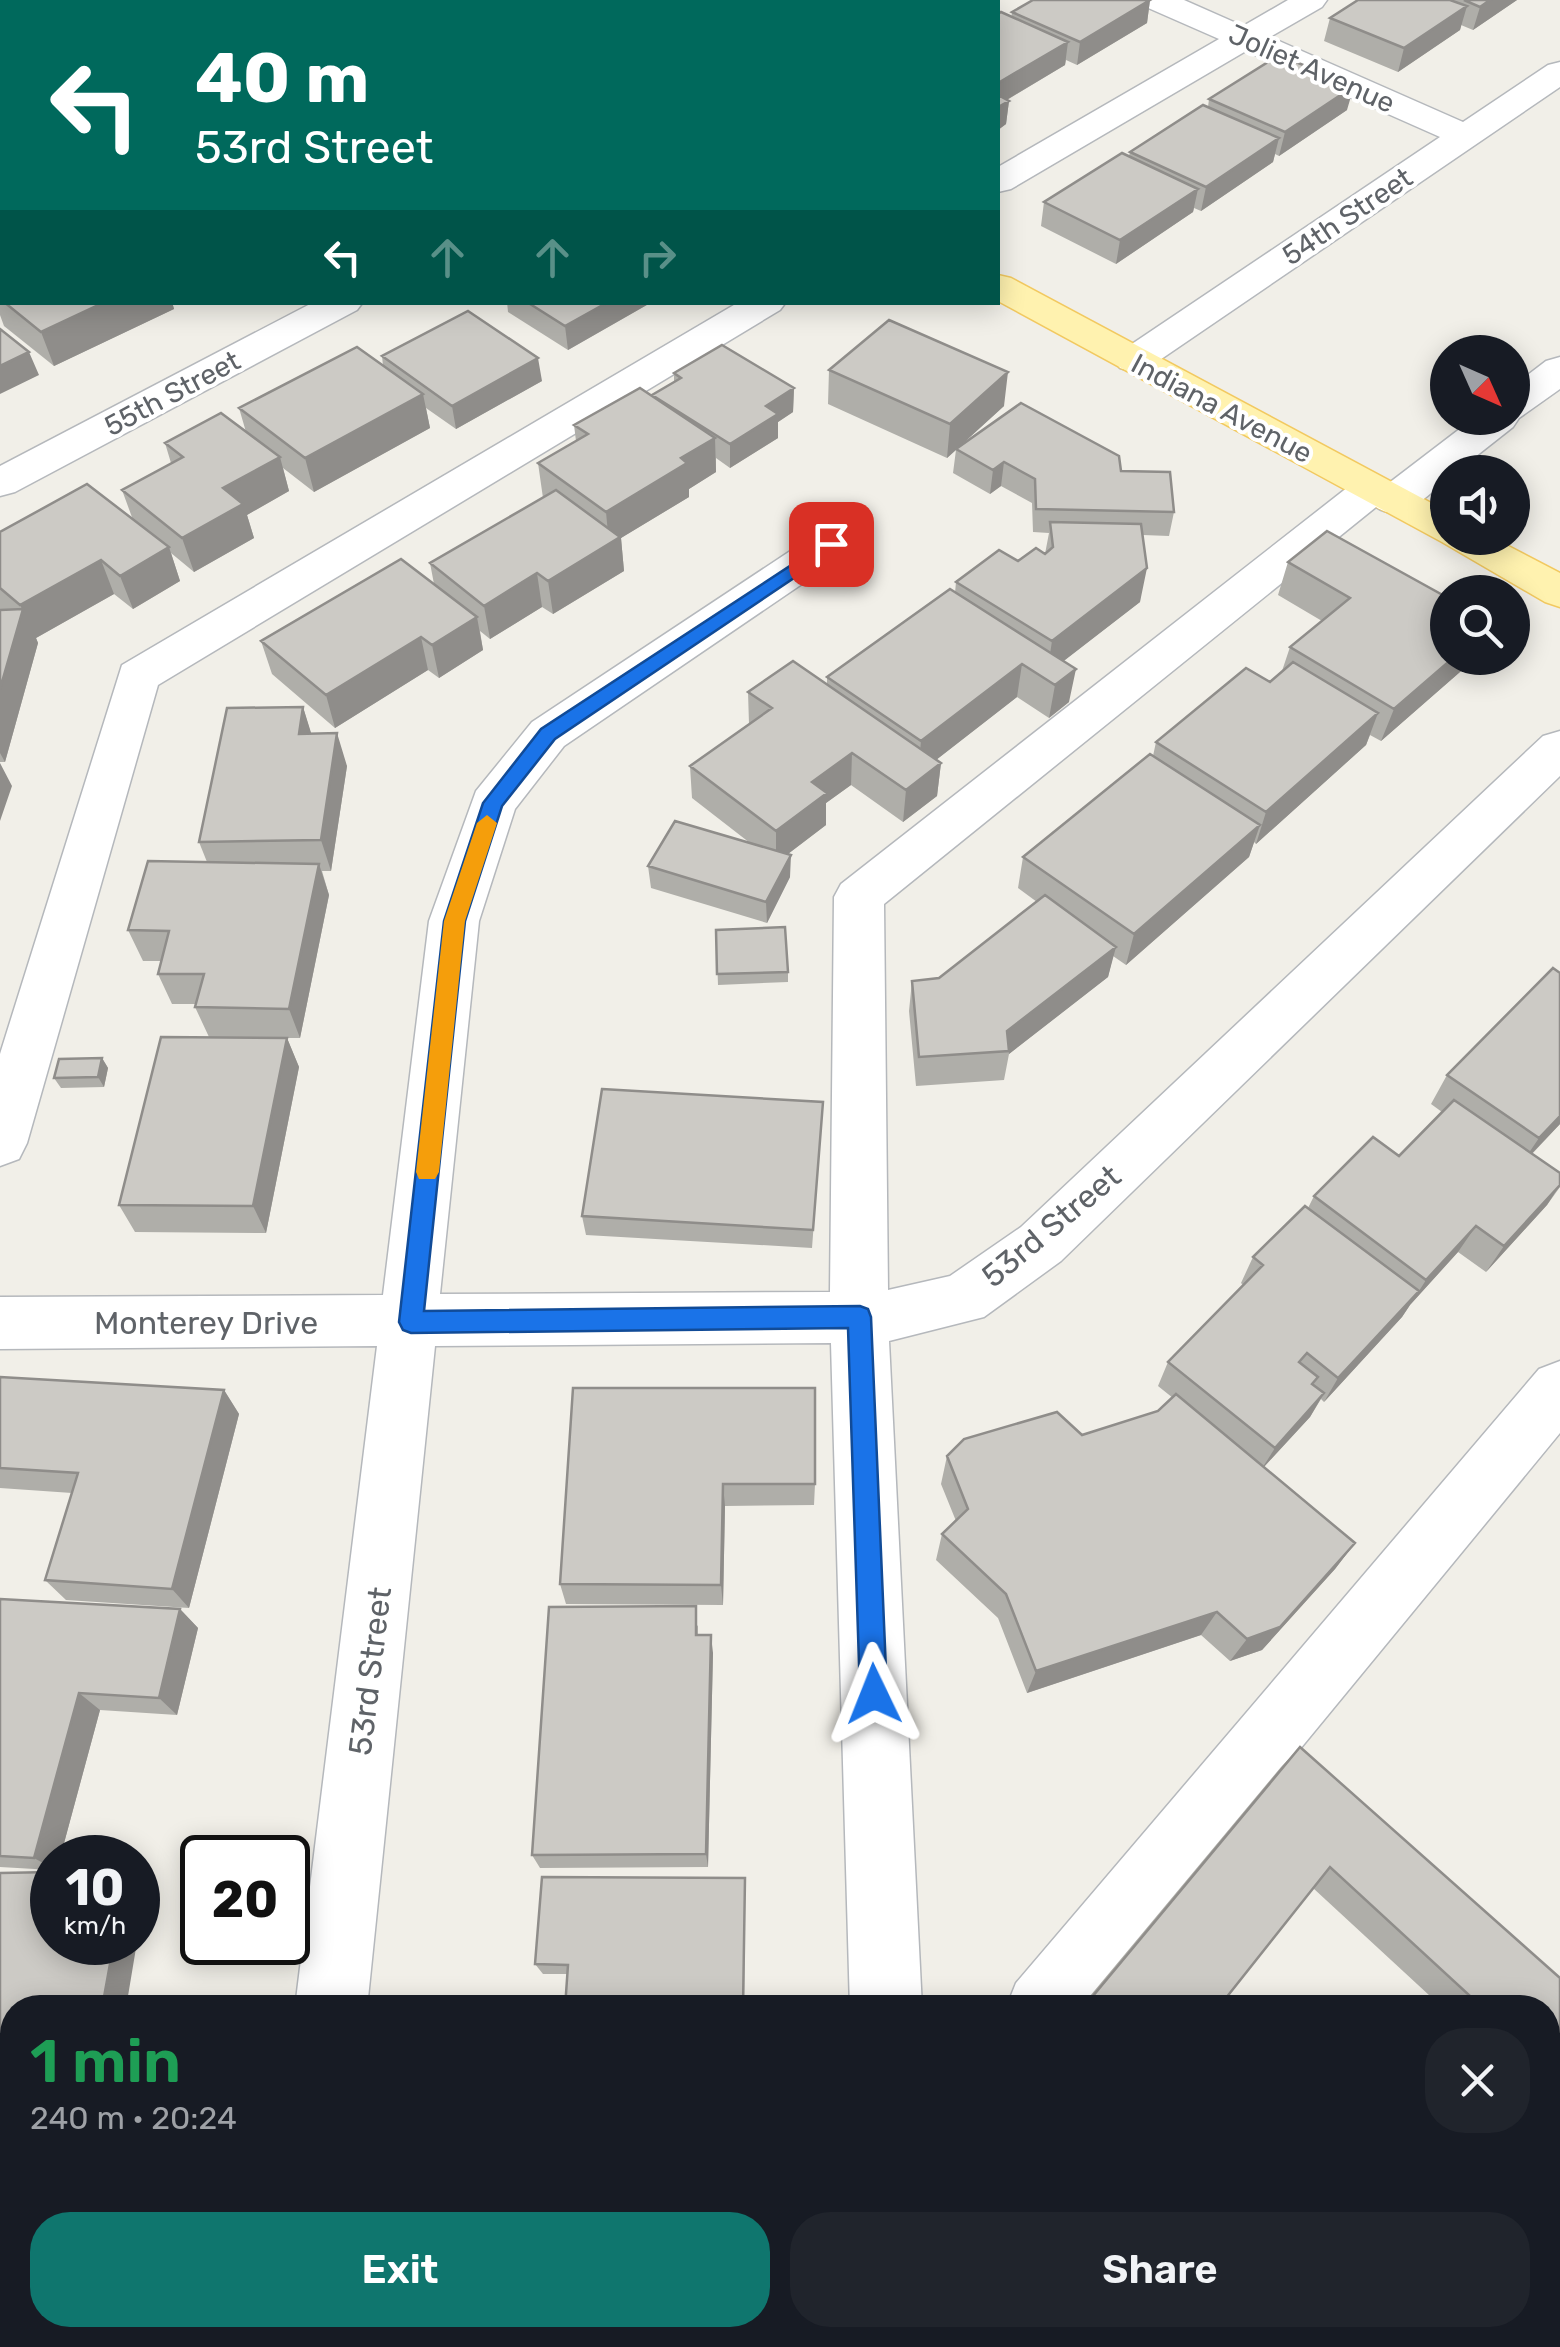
<!DOCTYPE html>
<html lang="en">
<head>
<meta charset="utf-8">
<style>
  :root { --surface:#171b24; --page:#20242c; --text:#f1f3f6; --muted:#9ea1a6; --accent:#0f766e }
  body { margin:0; font-family:Rubik,sans-serif; background:var(--page); color:var(--text); height:100vh; display:flex; flex-direction:column; font-size:38px; white-space:nowrap }
  * { box-sizing:border-box; margin:0 }
  p { font-size:32px; color:var(--muted) }
  .icon { flex:none; width:55px; height:55px; fill:none; stroke:currentColor; stroke-width:2; stroke-linecap:round; stroke-linejoin:round }
  .map { position:relative; flex:1; overflow:hidden }
  .details { position:absolute; left:0px; top:1995px; width:1560px; height:352px; display:flex; flex-direction:column; background:var(--surface); border-radius:40px 40px 0 0; box-shadow:0 5px 25px #0003 }
  .details>* { flex:none }
  .hud { position:absolute; left:0px; top:0px; width:1000px; height:305px; box-shadow:0 5px 25px #0003; background:#00695c; color:#fff; overflow:hidden }
  .needle { width:65px; rotate:135deg }
  .buttons { position:absolute; left:1430px; top:335px; display:grid; gap:20px }
  .buttons a { display:grid; place-items:center; width:100px; height:100px; border-radius:50%; background:var(--surface); box-shadow:0 5px 25px #0003; font-size:50px }
  .speed { position:absolute; left:30px; top:1835px; display:flex; gap:20px; font-size:50px; font-weight:700; text-align:center }
  .speed>* { display:grid; place-content:center; width:130px; height:130px; border-radius:50%; background:var(--surface); box-shadow:0 5px 25px #0003; line-height:1 }
  .speed small { font-size:25px; font-weight:400 }
  .speed .limit { border:5px solid #111; border-radius:15px; background:#fff; color:#111 }
  .pin { position:absolute; display:grid; place-items:center; width:85px; height:85px; color:#fff; margin:-42px; border-radius:20px; box-shadow:0 5px 15px #0006 }
  .me { position:absolute; width:110px; margin:-55px; rotate:358deg; stroke-linejoin:round; filter:drop-shadow(0 0 8px #0008) }
  .turn { display:flex; align-items:center; gap:35px; height:210px; padding:0 30px; font-size:45px }
  .turn .icon { width:130px; height:130px; stroke-width:2.5 }
  .turn b { display:block; font-size:70px; line-height:85px }
  .lanes { display:flex; align-items:center; height:95px; padding:0 30px; background:#0003; justify-content:center; gap:50px; direction:ltr }
  .lanes .off { opacity:.35 }
  .round { display:grid; place-items:center; flex:none; width:105px; height:105px; border-radius:40px; background:var(--page) }
  .head { display:flex; align-items:center; justify-content:space-between; height:170px; padding:0 30px }
  h1 { font-size:60px; font-weight:600; line-height:75px; color:#1e9e55 }
  .cta { display:flex; gap:20px; margin-top:auto; padding:20px 30px }
  .cta a { flex:1; height:115px; border-radius:40px; background:var(--accent); color:#fff; font-size:40px; font-weight:600; line-height:115px; text-align:center }
  .cta a+a { background:var(--page); color:var(--text) }
  .map>svg:first-child { display:block }
  .lines { fill:none; stroke-linecap:round; stroke-linejoin:round }
  .minor-casing { stroke:#b5b8bc; stroke-width:3 }
  .major-casing { stroke:#f2c960; stroke-width:3 }
  .minor { fill:#fff; fill-rule:evenodd }
  .major { fill:#fff2af; fill-rule:evenodd }
  .wall { fill:#afaea9 }
  .shaded-wall { fill:#8f8d8a }
  .building { fill:#cccac5; stroke:#8f8d8a; stroke-width:2.5 }
  .route { fill:#1a73e8; stroke:#114b97; stroke-width:2.5 }
  .slow { fill:#f59e0b }
  .labels { text-anchor:middle; stroke-width:8; stroke-linejoin:round; paint-order:stroke }
  .far-street-label { font-size:28px; fill:#5f6368; stroke:#fff }
  .street-label { font-size:32px; fill:#5f6368; stroke:#fff }
</style>
</head>
<body>
<div class="map">
<svg width="1560" height="2347" viewBox="0 0 1560 2347">
  <rect width="100%" height="100%" fill="#f1efe8"/>
  <g class="lines">
    <!-- minor casing -->
    <g class="minor-casing">
      <path id="minor" d="M1141,0h43l59,26 45,-26h39l-5,7 -52,30 193,85 85,-57 12,-3v25l-412,281 -14,4 -14,-4 -6,-8 6,-8 320,-215 -194,-86 -235,138 -13,3v-25l221,-128 -73,-32z
        M314,302h49l-6,8 -342,182 -15,4v-30z
        M739,302h47l-6,8 -622,375 -131,458 -8,16 -19,7v-112l122,-389z
        M1560,357v32l-41,29 -6,9 -57,45h-8v7c-21,16 -46,46 -72,28l-492,397 4,386 62,-14 71,-49 522,-491 17,-5v45l-499,485 -77,56 -95,24 33,667h-72l-19,-665 -396,3 -68,662h-72l82,-662 -377,3v-52l383,-2 46,-374 47,-130 56,-69 284,-188 15,-4 15,4 6,10 -6,10 -282,192 -49,63 -36,112 -39,373 390,-2 4,-395 7,-13 516,-404 15,-4 17,7 85,-65h38v-31l34,-26z
        M1560,1361v72l-473,575h-81l10,-25 523,-614z
        M247,2335h78l-2,12h-78z
        M857,2335h78v12h-78z"/>
    </g>
    <!-- major casing -->
    <g class="major-casing">
      <path id="major" d="M455,0h36l1,2h-35z
        M998,275l13,3 437,234v26h45l67,35v34l-15,-5 -103,-60 -444,-241z"/>
    </g>
    <!-- minor -->
    <use href="#minor" class="minor"/>
    <!-- major -->
    <use href="#major" class="major"/>
  </g>
  <!-- wall -->
  <path class="wall" d="M0,0h23l-1,2h-20v12h-2z
    M198,0h139v2h-138z
    M636,0h139v2h-138z
    M1150,0l-3,23 -70,42 -11,-5 -1,5 -58,35 2,1 -3,23 -8,6 14,-118z
    M1358,0h159l-44,30 -12,-5 -1,5 -62,42 -74,-31 6,-23z
    M1209,99l138,11 -68,46 -4,-2 -2,8 -72,49 -7,-3 -1,4 -77,52 -75,-38 3,-24 85,-46 1,-4 78,-45z
    M0,153l2,1v85l-2,-2z
    M2,286v16h170l2,7 -120,57 -50,-40 -4,-11v-27z
    M507,302h145l-84,48 -60,-38z
    M382,356l160,25 -86,48 -30,-21 4,20 -116,64 -31,-24 6,23 -42,24 7,23 -60,34 -23,-19 9,28 -47,28 -19,-15 -78,44 2,5 -33,119h-5v-152h2l-2,-1v-77l133,-12 -11,-30 49,-27 -6,-20 81,-11 -7,-24 144,-42z
    M829,370l175,36 -44,40 161,25 53,41 -5,24 -26,-1 -3,67 -77,59 6,41 -20,16 -32,-21 -81,63 5,3 -4,33 -34,26 -52,-37 -25,18v22l-38,29 2,23 -23,46 -116,-35 -3,-22 102,-23 -58,-45 -2,-32 59,-42 -1,-32 79,-8v-7l128,-84 1,-11 89,-28 4,-21 -16,-1 -1,-29 -31,-17 -11,8 -37,-21 3,-23 -9,8 -119,-54z
    M674,373l120,15 -1,24 -15,10v16l-48,30 -14,-10v14l-27,17v8l-68,41 3,33 -71,43 -11,-7 -52,32 -10,-8 3,19 -44,28 -11,-8 -93,58 -63,-54 -11,-33 173,-57 -4,-21 113,-65 -5,-35 38,-22 -2,-16 78,-29 22,-14z
    M1327,531l121,127h28l-95,83 -11,-6 -4,10 -110,99 -2,-2 -5,15 -123,108 -13,-9 -5,21 -99,77 -5,26 -88,6 -7,-75 3,-30 27,-3 98,-76 -19,-14 5,-31 130,-101 3,-14 114,-60 12,-11 8,-24 32,-26 -44,-26 10,-33z
    M303,707l8,27 36,32 -16,105h-9l7,24 -29,143h-13l12,29 -33,166 -131,-1 -16,-27 90,-168 -14,-30 1,-3h-24l-14,-30 3,-13h-18l-15,-31 79,-68 -8,-20z
    M716,930l72,42v10l-70,3z
    M102,1058l6,10 -4,19 -43,1 -7,-10z
    M1447,1075l113,49 -28,30 28,19v14l-13,18 -61,67 -28,-20 -48,53 -8,12 -78,85 -3,-3 -11,18 -46,50 91,76 -20,26 -73,81 -32,11 -29,-26 -174,58 -29,-75 -62,-58 6,-26 14,-13 -15,-37 6,-28 135,-21 76,-24 15,-13 -15,-12 10,-24 75,-77 -2,-2 12,-26 55,-49 6,-12 85,-40 43,-44 -11,-8z
    M823,1102l-11,146 -226,-13 -4,-19z
    M0,1377l224,13 15,24 -50,194 -123,-8 -21,-20 27,-87 -72,-5z
    M573,1388l242,96 -1,21 -89,1 -2,99 -157,-1 -6,-20z
    M0,1599l180,10 18,19 -21,87 -77,-5 -40,148h-8v12l-52,-3z
    M698,1625v10l15,18 -5,214 -168,1 -8,-13z
    M1300,1747l260,231v137l-12,-11v-96h-105l-130,-120 -95,120h-138l201,-241z
    M0,1873l12,135v162h-12z
    M745,1878l1,12 -179,84h-24l-8,-10z
    M1560,2305v42h-27l8,-12h7v-10z
    M941,2335h105l1,12h-106z
    M1123,2335h124l-8,12h-105z
    M1324,2335h142l-8,12h-142z"/>
  <!-- shaded-wall -->
  <path class="shaded-wall" d="M325,0h12v2h-17z
    M727,0h15v2h-20z
    M750,0h25v2h-25z
    M1150,0l-3,23 -70,42 3,-23z
    M1490,0h27l-44,30 7,-23z
    M1467,6l-7,24 -62,42 6,-24z
    M1068,42l-3,23 -67,40v-22z
    M1354,86l-7,24 -68,46 6,-24z
    M1009,101l-3,23 -8,6v-23z
    M1279,138l-6,24 -72,49 5,-24z
    M1198,189l-5,23 -77,52 4,-24z
    M2,207v18l-2,-6v-11z
    M105,302h67l2,7 -120,57 -13,-34z
    M608,302h44l-84,48 -3,-24z
    M29,352l10,23 -39,19v-28z
    M538,358l4,23 -86,48 -4,-23z
    M1008,372l-4,34 -57,52 3,-34z
    M794,388l-1,24 -15,10v16l-48,30v-24l36,-38z
    M423,394l7,34 -116,64 -9,-34z
    M715,438l1,34 -27,17v8l-68,41 3,33 -71,43 -5,-33 61,-37 -3,-32 75,-54z
    M280,457l9,34 -42,24 7,23 -60,34 -12,-34 41,-50z
    M1004,462l-3,24 -11,8 3,-24z
    M169,547l11,34 -47,28 -13,-33z
    M101,560l13,34 -78,44 2,5 -33,119 -5,-9v-64l23,-78 -3,-6z
    M1147,568l-7,34 -93,72 5,-33z
    M537,573l5,34 -52,32 -6,-33z
    M477,617l6,33 -44,28 -7,-33z
    M421,637l7,33 -93,58 -9,-33z
    M1453,658h23l-95,83 13,-32z
    M1022,664l-5,33 -99,77 3,-33z
    M1076,669l-7,33 -20,16 6,-33z
    M303,707l10,32 -14,-5z
    M1378,713l-12,32 -110,99 10,-32z
    M337,733l10,33 -16,105 -10,-31z
    M852,753l-1,32 -25,18v22l-50,38v-32l36,-49z
    M0,763l12,23 -12,35z
    M941,763l-4,33 -34,26 3,-32z
    M1260,825l-11,32 -123,108 8,-31z
    M791,855l-1,22 -23,46 -1,-21z
    M319,864l10,31 -29,143 -11,-29z
    M1116,947l-8,30 -99,77 -2,-23z
    M287,1038l12,29 -33,166 -13,-27z
    M102,1058l6,10 -4,19 -6,-10z
    M1560,1116v8l-40,42 19,-28z
    M1560,1185l-13,20 -61,67 18,-26z
    M1476,1226l-18,26 -48,53 -8,12 -78,85 14,-24 81,-87 7,-11z
    M224,1390l15,24 -50,194 -17,-19z
    M1324,1393l-14,24 -49,53 14,-22z
    M723,1484l2,22 -2,99 -2,-20z
    M1355,1543l-20,26 -73,81 -32,11 17,-22z
    M180,1609l18,19 -21,87 -18,-17z
    M1217,1612l-16,23 -174,58 9,-22z
    M711,1635l2,18 -5,214 -2,-13z
    M79,1693l21,17 -40,148h-8v10l-18,-10z
    M138,1878l9,5 -9,55z
    M745,1878l-1,130h-1z
    M114,1942h23l-11,66h-24z
    M14,2335h26l-2,12h-26z"/>
  <!-- building -->
  <path class="building" d="M222,0h103l-5,2h-93z
    M665,0h62l-5,2h-51z
    M1033,0h117l-70,42 -68,-30z
    M1358,0h92l17,6 -63,42 -74,-30z
    M1464,0h26l-10,7z
    M1001,12l67,30 -70,41v-69z
    M1279,55l75,31 -69,46 -76,-33z
    M998,95l11,6 -11,6z
    M1203,105l76,33 -73,49 -76,-35z
    M0,153l2,1v53l-2,1z
    M1122,153l76,36 -78,51 -76,-38z
    M2,286v15l-2,-2v-11z
    M4,302h101l-64,30z
    M527,302h81l-43,24z
    M468,311l70,47 -86,48 -70,-50z
    M889,320l119,52 -58,52 -121,-54z
    M0,329l29,23 -29,14z
    M722,345l72,43 -28,18 12,8 -48,30 -78,-49 29,-17 -7,-5z
    M357,347l66,47 -118,64 -66,-50z
    M640,388l75,50 -34,20 6,5 -81,49 -68,-49 50,-29 -14,-9z
    M1021,403l98,53 2,15 49,1 4,40 -138,-3 -1,-30 -31,-17 -11,8 -37,-21z
    M221,413l59,44 -57,31 20,16 -61,34 -60,-48 61,-33 -18,-14z
    M87,484l82,63 -49,29 -19,-16 -81,45 -20,-17v-56z
    M556,490l64,47 -72,44 -11,-8 -53,33 -54,-43z
    M1050,522l91,2 6,44 -95,73 -96,-59 43,-32 19,11 18,-13 9,6 8,-7z
    M1327,531l121,67v60h5l-59,51 -104,-62 60,-49 -62,-36z
    M401,559l76,58 -45,28 -11,-8 -95,58 -65,-54z
    M950,589l126,80 -21,16 -33,-21 -101,77 -94,-64z
    M23,609l-23,80v-79z
    M793,661l148,102 -35,27 -54,-37 -40,29 15,11 -51,38 -86,-65 82,-58 -24,-16z
    M1293,662l85,51 -112,99 -110,-70 90,-74 24,14z
    M303,707l-4,27 38,-1 -16,107 -122,2 28,-134z
    M1150,754l110,71 -126,109 -111,-77z
    M675,821l116,34 -25,47 -118,-36z
    M148,861l171,3 -30,145 -94,-2 9,-33h-46l11,-43 -41,-1z
    M1045,895l71,52 -109,84 2,20 -90,6 -7,-76 27,-3z
    M785,927l3,45 -71,2 -1,-44z
    M1553,968l7,5v143l-21,22 -92,-63z
    M161,1037l126,1 -34,168 -134,-1z
    M102,1058l-4,19 -44,1 5,-19z
    M602,1089l221,13 -10,128 -231,-14z
    M1454,1100l106,73v12l-56,61 -28,-20 -50,54 -112,-84 59,-59 26,19z
    M1305,1206l114,85 -81,87 -31,-25 -8,9 19,15 -6,7 12,9 -49,55 -107,-86 95,-97 -10,-8z
    M0,1377l224,13 -52,199 -127,-9 33,-107 -78,-5z
    M573,1388h242v96h-92l-2,101 -161,-1z
    M1176,1394l179,149 -75,84 -33,12 -30,-27 -181,59 -30,-77 -64,-60 26,-25 -21,-53 17,-17 93,-27 25,23 76,-24z
    M0,1599l180,10 -21,89 -80,-5 -45,165 -34,-2z
    M696,1606v29h15l-5,219 -174,1 17,-248z
    M1300,1747l260,231v100l-12,-12v-58h-65l-153,-141 -112,141h-135z
    M52,1872v70h62l-12,66h-90v158h-12v-293z
    M542,1877l203,1 -2,130h-178l3,-43 -33,-1z
    M1374,2002l7,6h-11z
    M1548,2163l12,12v18l-12,18z
    M0,2188h12v147h2l-2,12h-12z
    M499,2335h203v12h-203z
    M948,2335h98l1,12h-98z
    M1133,2335h114l-8,12h-95z
    M1346,2335h120l-8,12h-121z"/>
  <!-- route -->
  <path class="route" d="M831,539l9,5 -3,5 -282,190 -53,67 -37,115 -41,390 436,-5 8,3 3,8 16,377 -4,9 -9,4 -10,-4 -4,-9 -12,-366 -437,5 -8,-3 -4,-8 45,-401 39,-118 58,-74z"/>
  <!-- slow -->
  <path class="slow" d="M487,815l10,8 -32,98 -26,251 -4,7h-16l-3,-7 28,-251 33,-98z"/>
  <g class="labels">
    <!-- far-street labels -->
    <g class="far-street-label">
      <text transform="translate(1312 68) rotate(24)" y="10">Joliet Avenue</text>
      <text transform="translate(1347 216) rotate(-34)" y="10">54th Street</text>
      <text transform="translate(172 393) rotate(-28)" y="10">55th Street</text>
      <text transform="translate(1222 408) rotate(28)" y="10">Indiana Avenue</text>
    </g>
    <!-- street labels -->
    <g class="street-label">
      <text transform="translate(1051 1226) rotate(-40)" y="11">53rd Street</text>
      <text x="206" y="1334">Monterey Drive</text>
      <text transform="translate(370 1671) rotate(-83)" y="11">53rd Street</text>
    </g>
  </g>
</svg>
<div class="buttons">
<a><svg class="needle" viewBox="-14 -14 28 28"><path d="M0-13l5 13h-10z" fill="#e53935"/><path d="M0 13l5-13h-10z" fill="#9ea1a6"/></svg></a>
<a><svg class="icon" aria-label="sound" viewBox="0 0 24 24"><path d="M4 9h4l5-4v14l-5-4H4zM17 9q2 3 0 6"/></svg></a>
<a><svg class="icon" aria-label="search" viewBox="0 0 24 24"><circle cx="10" cy="10" r="6"/><path d="M15 15l6 6"/></svg></a>
</div>
<div class="speed"><div>10<small>km/h</small></div><div class="limit">20</div></div>
<div class="pin" style="left:831px;top:544px;background:#d93025"><svg class="icon" aria-label="arrive" viewBox="0 0 24 24"><path d="M6 21V4h12l-3 4 3 4H6"/></svg></div>
<svg class="me" style="left:874px;top:1694px" viewBox="-20 -20 40 40"><path d="M0-17L14 15 0 8-14 15z" fill="#1a73e8" stroke="#fff" stroke-width="4"/></svg>
<div class="hud">
<div class="turn"><svg class="icon" aria-label="left" viewBox="0 0 24 24"><path d="M17 20v-9H6M10 6l-5 5 5 5"/></svg><div><b>40 m</b>53rd Street</div></div>
<div class="lanes"><svg class="icon" aria-label="left" viewBox="0 0 24 24"><path d="M17 20v-9H6M10 6l-5 5 5 5"/></svg><svg class="icon off" aria-label="ahead" viewBox="0 0 24 24"><path d="M12 20V5M6 11l6-6 6 6"/></svg><svg class="icon off" aria-label="ahead" viewBox="0 0 24 24"><path d="M12 20V5M6 11l6-6 6 6"/></svg><svg class="icon off" aria-label="right" viewBox="0 0 24 24"><path d="M7 20v-9h11M14 6l5 5-5 5"/></svg></div>
</div>
<section class="details">
<div class="head"><div><h1>1 min</h1><p>240 m · 20:24</p></div><a class="round"><svg class="icon" aria-label="close" viewBox="0 0 24 24"><path d="M6 6l12 12M18 6L6 18"/></svg></a></div>
<div class="cta"><a>Exit</a><a>Share</a></div>
</section>
</div>
</body>
</html>
